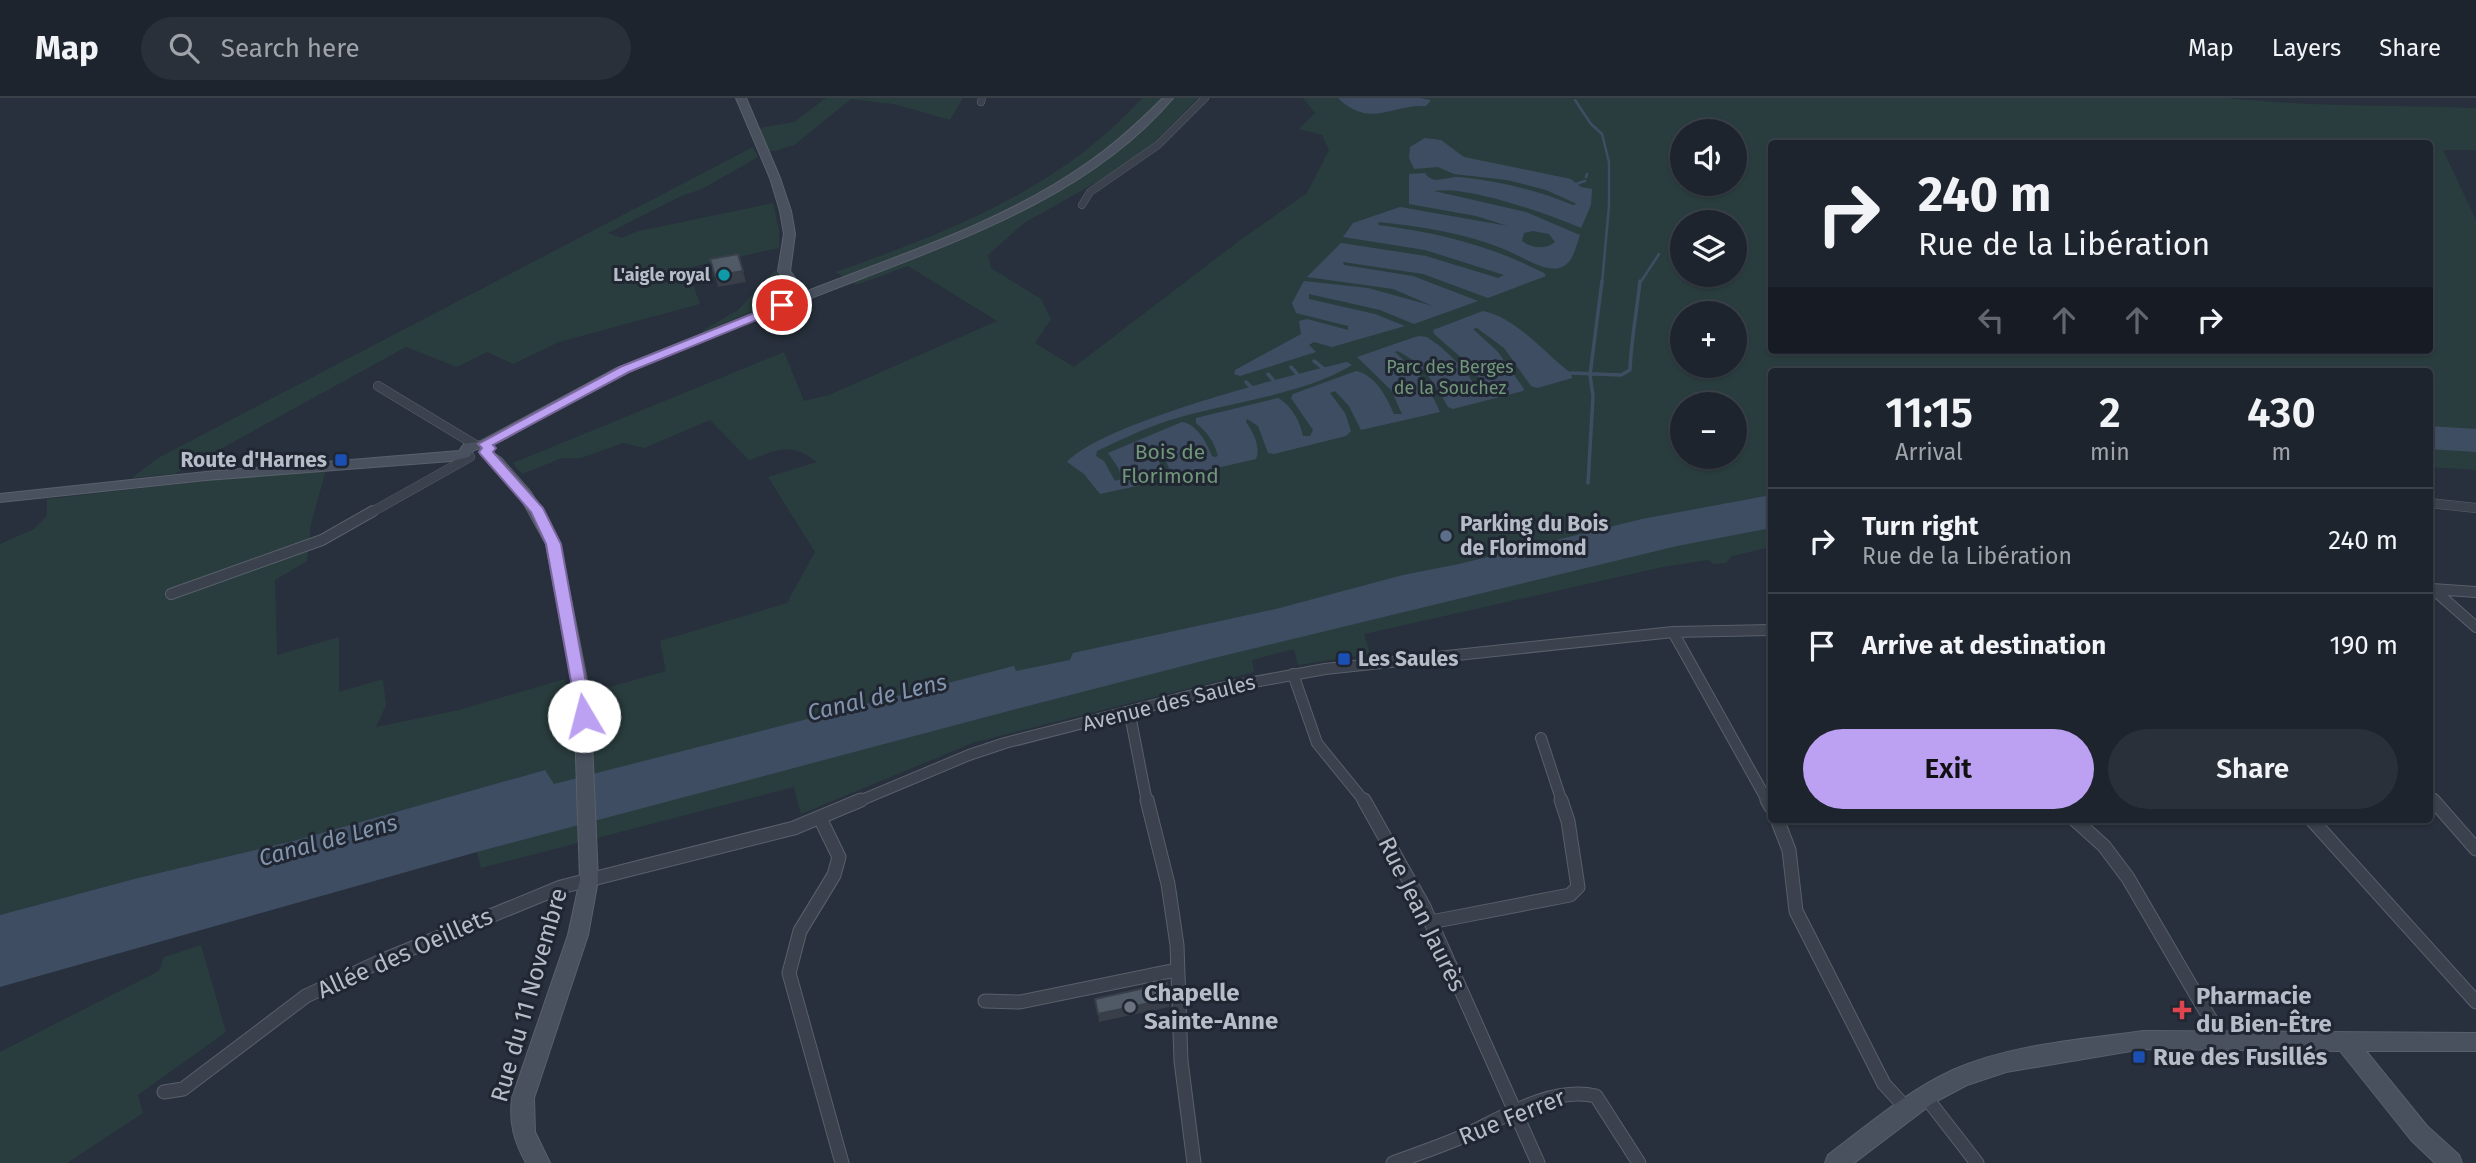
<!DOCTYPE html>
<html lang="en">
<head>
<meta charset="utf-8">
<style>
  :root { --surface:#1d242d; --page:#2a3039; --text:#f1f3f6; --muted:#a0a4aa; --line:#3b4149; --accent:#bca0f2 }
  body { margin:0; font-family:"Fira Sans",sans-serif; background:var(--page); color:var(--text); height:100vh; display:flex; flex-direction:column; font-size:26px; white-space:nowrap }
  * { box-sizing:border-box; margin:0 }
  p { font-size:23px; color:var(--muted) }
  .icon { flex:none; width:38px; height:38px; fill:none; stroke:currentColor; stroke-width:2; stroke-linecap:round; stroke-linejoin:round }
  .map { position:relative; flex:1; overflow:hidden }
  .sheet { position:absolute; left:1768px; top:270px; width:665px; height:455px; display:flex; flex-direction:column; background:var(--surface); border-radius:7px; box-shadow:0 2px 5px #0004,0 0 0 2px var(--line) }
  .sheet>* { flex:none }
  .hud { position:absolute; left:1768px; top:42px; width:665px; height:214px; border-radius:7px; box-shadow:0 2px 5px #0004,0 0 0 2px var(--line); background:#1d242d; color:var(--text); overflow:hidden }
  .buttons { position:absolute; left:1670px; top:21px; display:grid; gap:14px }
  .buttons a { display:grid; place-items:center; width:77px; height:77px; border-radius:50%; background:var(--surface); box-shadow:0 2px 5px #0004,0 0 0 2px var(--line); font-size:35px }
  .pin { position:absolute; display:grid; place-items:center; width:60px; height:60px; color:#fff; margin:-30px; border:4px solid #fff; border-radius:50%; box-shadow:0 2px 7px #0007 }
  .me { position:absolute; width:77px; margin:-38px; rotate:352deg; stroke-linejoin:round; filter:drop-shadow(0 0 5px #0008) }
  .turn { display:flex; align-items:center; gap:24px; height:147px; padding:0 35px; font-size:32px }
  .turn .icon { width:91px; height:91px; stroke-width:2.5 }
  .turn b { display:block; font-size:49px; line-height:60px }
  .lanes { display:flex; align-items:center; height:66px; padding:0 35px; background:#0003; justify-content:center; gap:35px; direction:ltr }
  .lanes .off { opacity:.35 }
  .eta { display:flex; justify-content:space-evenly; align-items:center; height:119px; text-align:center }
  .eta b { font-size:42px; font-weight:600; line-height:49px }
  .cta { display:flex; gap:14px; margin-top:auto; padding:14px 35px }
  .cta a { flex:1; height:80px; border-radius:42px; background:var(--accent); color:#111; font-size:28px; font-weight:600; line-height:80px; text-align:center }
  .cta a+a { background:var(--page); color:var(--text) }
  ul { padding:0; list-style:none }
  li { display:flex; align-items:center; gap:21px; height:105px; padding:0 35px; border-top:2px solid var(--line) }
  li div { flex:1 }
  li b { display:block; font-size:26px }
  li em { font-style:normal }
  header { display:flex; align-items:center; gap:42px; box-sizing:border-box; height:98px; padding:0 35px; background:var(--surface); border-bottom:2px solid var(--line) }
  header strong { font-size:33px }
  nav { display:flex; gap:38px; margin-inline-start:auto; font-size:24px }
  .search { width:490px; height:63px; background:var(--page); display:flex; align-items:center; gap:18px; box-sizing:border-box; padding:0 24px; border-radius:38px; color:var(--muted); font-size:26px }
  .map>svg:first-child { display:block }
  .green { fill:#2a3d3e; fill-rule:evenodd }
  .water { fill:#3f4d63; fill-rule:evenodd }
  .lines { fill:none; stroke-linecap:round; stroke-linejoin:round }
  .stream-far1 { stroke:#3f4d63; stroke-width:2.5 }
  .stream { stroke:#3f4d63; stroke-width:3.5 }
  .street-far3-casing { stroke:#59606b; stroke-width:8 }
  .street-far2-casing { stroke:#59606b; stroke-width:10 }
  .street-far1-casing { stroke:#59606b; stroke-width:12 }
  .street-casing { stroke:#59606b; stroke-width:15 }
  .secondary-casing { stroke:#59606b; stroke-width:2 }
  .street-far3 { stroke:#3b424d; stroke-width:7 }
  .street-far2 { stroke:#3b424d; stroke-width:9 }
  .street-far1 { stroke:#3b424d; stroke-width:10 }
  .street { stroke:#3b424d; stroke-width:13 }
  .secondary { fill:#49515f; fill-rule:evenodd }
  .shaded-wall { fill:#383f48 }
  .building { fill:#505a67; stroke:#383f48; stroke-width:2 }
  .route { fill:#bca0f2; stroke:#7a689d; stroke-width:2 }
  .culture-dot { fill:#0f9aa8; stroke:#202732; stroke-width:2.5 }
  .transit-dot { fill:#1a4fb4; stroke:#202732; stroke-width:2.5 }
  .service-dot { fill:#5c6f8a; stroke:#202732; stroke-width:2.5 }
  .worship-dot { fill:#6b7280; stroke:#202732; stroke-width:2.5 }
  .health-dot { fill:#e0444e; stroke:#202732; stroke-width:2.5 }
  .labels { text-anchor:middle; stroke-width:6; stroke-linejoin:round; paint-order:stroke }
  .far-poi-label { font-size:18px; font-weight:bold; fill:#b7bdc8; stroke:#202732; text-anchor:end }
  .far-park-label { font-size:18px; fill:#71967a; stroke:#202732 }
  .park-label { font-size:21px; fill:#71967a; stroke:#202732 }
  .poi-label { font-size:21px; font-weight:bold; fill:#b7bdc8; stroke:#202732; text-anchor:start }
  .street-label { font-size:21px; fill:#b7bdc8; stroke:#202732 }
  .water-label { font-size:23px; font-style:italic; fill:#8293ac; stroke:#202732 }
  .near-street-label { font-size:24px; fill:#b7bdc8; stroke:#202732 }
  .near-poi-label { font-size:24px; font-weight:bold; fill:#b7bdc8; stroke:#202732; text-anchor:start }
</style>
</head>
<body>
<header>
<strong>Map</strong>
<div class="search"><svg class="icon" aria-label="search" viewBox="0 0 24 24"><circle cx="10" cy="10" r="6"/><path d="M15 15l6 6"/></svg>Search here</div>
<nav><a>Map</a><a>Layers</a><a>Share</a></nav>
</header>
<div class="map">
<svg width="2476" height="1065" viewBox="0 0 2476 1065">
  <rect width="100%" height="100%" fill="#27303c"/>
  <!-- green -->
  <path class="green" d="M826,0h137l-13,22 -56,-16 -43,-5 -58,47c-9,-1 -16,8 -25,4l-9,-22 35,-6z
    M1142,0h56l-46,47 -48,33 -80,45 -36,32 3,13 50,31 10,20 -16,24 39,24 165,-126 68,-48 22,-43 -7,-15 -23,-6 16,-16 -12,-15h924c83,9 166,7 249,10v42h-33l33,70v250l-47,-3v-96h-658v176l-39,9 -6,7 -12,1 -6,-4 -45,7 -299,67 6,20 -72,11 -4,-16 -42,11 2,12 -279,70 -174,72 -7,-27 -313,81 -4,-16 122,-33 -46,-34 -8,-15 -252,71 -159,38 -134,36v-371l34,-15 13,-13v-17l148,-17 131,-12 -15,54 -4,37 -32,19 2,75 62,-18v55l44,-13 3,26 -10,22 83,-17 106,-31 3,20 98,-28 -6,-30 127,-38 28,-51 -47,-75 49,-15c-28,-21 -39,-12 -68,-2l-39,-40 -66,28 -21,-5 -42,15h-19l-40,16 -9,-11 271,-111 20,49 25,-6 168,-74 -89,-55 -52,19 -20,-13c114,-41 223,-82 306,-174zM1682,33h52v53h-52zM1771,46h658v206h-658zM1682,124h52v53h-52zM1682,215h52v53h-52zM1682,306h52v53h-52z
    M753,49l5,10 -56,32 -21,7 -73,37 13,5 18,-7 134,-28 6,27v18l-92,20 13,36 -141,38 -46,22 -26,-12 -30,15 -51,-20 -231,127 -43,4 26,-20z
    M774,173h3l8,17 -5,11 -76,33 -2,-1 36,-21z
    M201,847l25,87 -88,63 5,18 -76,50h-67v-111l159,-81 5,-14z"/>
  <!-- water -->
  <path class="water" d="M1338,0h82l11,2 -5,6c-35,-2 -56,23 -88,-8z
    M1425,40l16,2 23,17 107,22 10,8 11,2 -1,16 -10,23c-33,-14 -114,-43 -147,-37l92,21 54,23c-4,10 -6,27 -18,32 -16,7 -41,-11 -56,-17 -41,-17 -85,-24 -128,-28l1,3c61,8 110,20 165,48l2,3 -58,22 -65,-24 -80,-12 1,3 69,11 65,25 -64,23 -34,-14 -71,-16v5l66,15 30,12 -73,21 -18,-5 -5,3 7,7 -76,24 -6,-2 1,-4 66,-36 -2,-13 8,-2 41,11v-4l-52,-13 -4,-10 12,-22 64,7 65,18 -40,-17 -86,-12 34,-34 85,13 72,22 6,-3 -79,-25 -82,-13 10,-14 47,-16 108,19 -32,-10 -67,-12v-30l16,-1c8,13 22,3 34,4 40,4 77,13 114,28l4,-1 -31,-14 -39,-10 -53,-6 -16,-7 -24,2 -5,-11 1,-11zM1533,133l16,3 6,8c-9,8 -24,6 -33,-1l2,-8z
    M1483,213c34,7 61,42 88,62l1,5 -34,10 -7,-2 -27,-38 -27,-20 -4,1 25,23 26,37 -1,2 -70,18 -5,-2c-12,-22 -27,-46 -51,-56l-2,1 31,30 14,30 -79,18 -12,-24 -14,-15 -5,2 15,20 6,18 -5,5 -72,18 -6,-1 -10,-27 -11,-7 -1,3c7,10 15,25 10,37l-79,18 -5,-1 -8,-20 -12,-12 -2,2c7,10 15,23 10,35l-60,13 -16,-20 -17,-12c36,-39 222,-87 280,-100l5,3c-51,31 -129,38 -185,56 -24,8 -47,19 -70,30l-1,5 8,5 11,20 6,-2 -2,-10 -11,-16 74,-31c15,2 25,21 30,34l3,1 3,-1c-4,-15 -11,-24 -22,-33v-5l82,-20c13,7 22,23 25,38h7l3,-6 -22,-32 2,-4 63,-23c20,4 31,27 38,43h8l-11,-24 -34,-33 61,-21 9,1 14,10 24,23 12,19 9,4 1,-4 -16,-23 -37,-32 -1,-4z
    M2429,328l47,3v23l-47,-3z
    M1771,397v33l-94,18 -467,113 -190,49 -543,144 -477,135v-72l134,-36 159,-38 252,-71 9,14 460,-118 2,5 54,-11 3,-7 203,-44 127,-34 56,-11 183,-45z"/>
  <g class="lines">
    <!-- stream-far1 -->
    <path class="stream-far1" d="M1575,2l16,24 11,10 7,28v44l-7,77
      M1586,79l1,-3
      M1576,86l9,-3
      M1640,185l19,-29"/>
    <!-- stream -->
    <path class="stream" d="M1314,263l9,7
      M1291,269l7,8
      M1571,275l50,2 9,-5c1,-30 7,-59 10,-89
      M1268,276l7,8
      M1246,284l6,6
      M1588,385l5,-87 -3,-21 12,-94"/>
    <!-- street-far3 casing -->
    <g class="street-far3-casing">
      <path id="street-far3" d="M981,4l1,-4
        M1082,107l8,-13 68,-47 47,-47"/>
    </g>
    <!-- street-far2 casing -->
    <g class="street-far2-casing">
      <path id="street-far2" d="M378,288l96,58
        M2429,405l47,5
        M370,415l100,-56"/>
    </g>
    <!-- street-far1 casing -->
    <g class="street-far1-casing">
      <path id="street-far1" d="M2432,491l44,3
        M2433,491l43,38
        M171,496l151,-54 51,-29
        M1673,534l95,170
        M1293,576l24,69 48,59
        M1127,615l4,7 16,82
        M1541,640l21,64
        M2429,698l5,6
        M857,704l112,-47 36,-12 211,-54 109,-20 348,-37 98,-2"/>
    </g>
    <!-- street casing -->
    <g class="street-casing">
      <path id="street" d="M1147,702l21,84 9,61 4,116 13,102
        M1364,702l60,107 114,256
        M1767,702l4,7
        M2433,702l43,49
        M820,720l19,39 -5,18 -34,56 -11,42 53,190
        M1777,721l12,31 7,61 88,173 23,25
        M2074,721l30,27 24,32 94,161
        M2311,721l165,183
        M1431,824l139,-27 8,-8 -10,-66 -7,-21
        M985,903l35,1 156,-32
        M164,994l19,-3 123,-93 75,-35 180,-74 233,-59 67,-28
        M1925,998l52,67
        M1393,1065c24,-9 48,-17 71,-27 40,-19 87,-50 132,-40l43,67"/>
    </g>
    <!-- secondary casing -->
    <g class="secondary-casing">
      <path id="secondary" d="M736,0h10l34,80 11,33 4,23 -5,37 15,21c94,-37 197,-69 281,-128 28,-19 53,-42 77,-66h10c-78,92 -199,137 -308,179 -74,29 -149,56 -222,88 -33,16 -66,33 -99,51 -22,13 -45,29 -70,34l-5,7 -18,4 -245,19 -206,22v-8l206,-22 253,-21 5,-7 17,-3 136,-73 179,-72 -18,-25 6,-37 -4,-23 -10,-33z
        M486,350l15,10 29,33 18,28 12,25 30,151 8,185 -10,55 -54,163 1,34 15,31h-24c-12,-22 -17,-40 -14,-65l56,-163 12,-55 -6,-185 -28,-151 -26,-47 -41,-45z
        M2143,933l333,2v18h-110l61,75 32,29 3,8h-27l-24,-23 -71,-89 -197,-2 -137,23 -39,13 -34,18 -79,60h-29l3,-8c40,-30 79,-64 125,-85 58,-26 128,-30 190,-39z"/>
    </g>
    <!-- street-far3 -->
    <use href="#street-far3" class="street-far3"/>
    <!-- street-far2 -->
    <use href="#street-far2" class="street-far2"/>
    <!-- street-far1 -->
    <use href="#street-far1" class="street-far1"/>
    <!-- street -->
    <use href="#street" class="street"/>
    <!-- secondary -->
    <use href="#secondary" class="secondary"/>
  </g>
  <!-- shaded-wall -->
  <path class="shaded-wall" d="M743,173l3,11 -28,5 -3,-11z
    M1169,901v8l-70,15 -1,-8z"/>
  <!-- building -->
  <path class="building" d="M738,156l5,17 -28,5 -5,-17z
    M1167,885l2,16 -71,15 -3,-15z"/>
  <!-- route -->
  <path class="route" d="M782,204l5,3 -1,3 -157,64 -136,73 3,3 -3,4 50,56 18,36 31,172 -2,4h-12l-32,-176 -15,-32 -50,-57 -2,-3 3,-4 -4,-4 142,-77z"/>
  <!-- markers -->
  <circle class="culture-dot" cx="724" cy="177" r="7"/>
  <g class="transit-dot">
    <rect x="334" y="355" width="14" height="14" rx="3.5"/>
    <rect x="1337" y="554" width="14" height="14" rx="3.5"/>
    <rect x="2132" y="952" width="14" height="14" rx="3.5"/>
  </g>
  <circle class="service-dot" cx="1446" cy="438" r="7"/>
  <circle class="worship-dot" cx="1130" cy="909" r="7"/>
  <path class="health-dot" d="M2178.5 901.5h7v7h7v7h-7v7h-7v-7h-7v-7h7z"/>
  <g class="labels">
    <!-- far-poi labels -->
    <g class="far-poi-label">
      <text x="710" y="183">L'aigle royal</text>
    </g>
    <!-- far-park labels -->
    <g class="far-park-label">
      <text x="1450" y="275">Parc des Berges<tspan x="1450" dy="21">de la Souchez</tspan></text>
    </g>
    <!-- park labels -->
    <g class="park-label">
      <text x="1170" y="361">Bois de<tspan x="1170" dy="24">Florimond</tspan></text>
    </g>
    <!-- poi labels -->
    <g class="poi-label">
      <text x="327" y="369" text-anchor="end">Route d'Harnes</text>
      <text x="1460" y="433">Parking du Bois<tspan x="1460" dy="24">de Florimond</tspan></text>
      <text x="1358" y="568">Les Saules</text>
    </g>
    <!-- street labels -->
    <g class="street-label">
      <text transform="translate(1169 605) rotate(-14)" y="7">Avenue des Saules</text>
    </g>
    <!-- water labels -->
    <g class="water-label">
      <text transform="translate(877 599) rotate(-13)" y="8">Canal de Lens</text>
      <text transform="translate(328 742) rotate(-15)" y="8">Canal de Lens</text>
    </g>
    <!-- near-street labels -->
    <g class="near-street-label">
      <text transform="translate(1422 816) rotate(64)" y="8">Rue Jean Jaurès</text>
      <text transform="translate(405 855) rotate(-24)" y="8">Allée des Oeillets</text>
      <text transform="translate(529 897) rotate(-74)" y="8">Rue du 11 Novembre</text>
      <text transform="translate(1512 1019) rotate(-22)" y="8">Rue Ferrer</text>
    </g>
    <!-- near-poi labels -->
    <g class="near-poi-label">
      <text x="1144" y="903">Chapelle<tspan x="1144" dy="28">Sainte-Anne</tspan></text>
      <text x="2196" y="906">Pharmacie<tspan x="2196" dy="28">du Bien-Être</tspan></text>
      <text x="2153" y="967">Rue des Fusillés</text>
    </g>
  </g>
</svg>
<div class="buttons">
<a><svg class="icon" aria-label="sound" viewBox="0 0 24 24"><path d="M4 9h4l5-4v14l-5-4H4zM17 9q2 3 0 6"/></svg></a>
<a><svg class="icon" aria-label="layers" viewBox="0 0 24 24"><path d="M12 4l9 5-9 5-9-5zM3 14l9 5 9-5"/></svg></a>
<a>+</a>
<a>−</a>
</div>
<div class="pin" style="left:782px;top:207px;background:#d93025"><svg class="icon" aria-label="arrive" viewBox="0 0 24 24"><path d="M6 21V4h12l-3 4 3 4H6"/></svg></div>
<svg class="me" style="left:584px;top:618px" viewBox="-20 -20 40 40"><circle r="19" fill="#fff"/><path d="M0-13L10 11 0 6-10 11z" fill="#bca0f2"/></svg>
<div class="hud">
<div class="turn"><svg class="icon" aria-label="right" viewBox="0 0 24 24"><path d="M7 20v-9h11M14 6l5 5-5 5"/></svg><div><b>240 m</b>Rue de la Libération</div></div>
<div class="lanes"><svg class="icon off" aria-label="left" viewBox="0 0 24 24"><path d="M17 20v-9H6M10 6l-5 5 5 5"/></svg><svg class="icon off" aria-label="ahead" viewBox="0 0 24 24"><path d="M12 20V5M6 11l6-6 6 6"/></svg><svg class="icon off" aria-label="ahead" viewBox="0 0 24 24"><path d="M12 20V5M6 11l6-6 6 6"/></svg><svg class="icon" aria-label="right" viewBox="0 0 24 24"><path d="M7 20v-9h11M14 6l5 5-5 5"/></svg></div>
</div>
<section class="sheet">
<div class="eta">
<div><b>11:15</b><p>Arrival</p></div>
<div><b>2</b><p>min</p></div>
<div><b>430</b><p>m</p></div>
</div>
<ul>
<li><svg class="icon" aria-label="right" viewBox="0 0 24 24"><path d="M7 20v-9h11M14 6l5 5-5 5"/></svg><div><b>Turn right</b><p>Rue de la Libération</p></div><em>240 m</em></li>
<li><svg class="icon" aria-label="arrive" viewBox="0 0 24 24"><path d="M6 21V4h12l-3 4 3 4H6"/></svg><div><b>Arrive at destination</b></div><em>190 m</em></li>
</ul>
<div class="cta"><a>Exit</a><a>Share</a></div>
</section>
</div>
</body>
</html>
